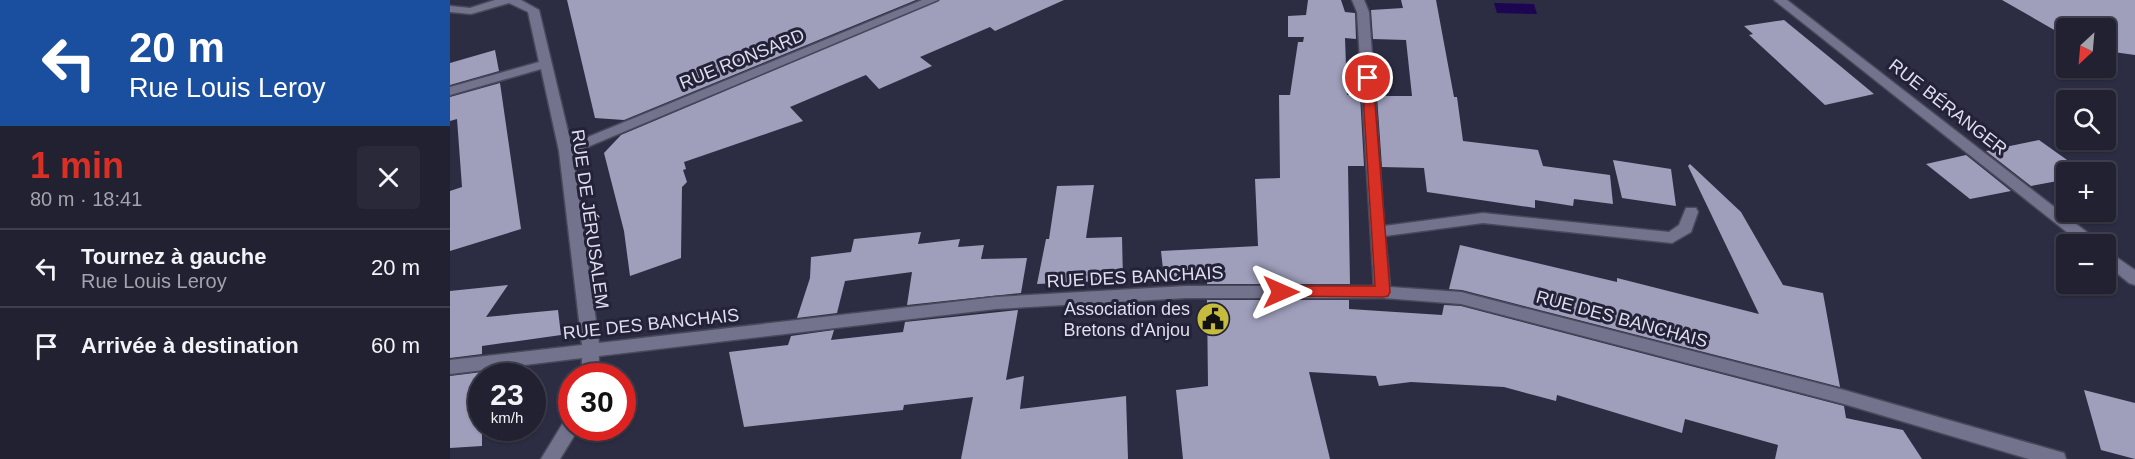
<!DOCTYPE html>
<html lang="fr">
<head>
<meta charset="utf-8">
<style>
  :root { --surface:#212132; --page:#29293a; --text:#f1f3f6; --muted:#a2a3ac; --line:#3e3e4d; --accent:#d93025 }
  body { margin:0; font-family:Helvetica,sans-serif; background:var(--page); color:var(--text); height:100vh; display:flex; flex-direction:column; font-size:22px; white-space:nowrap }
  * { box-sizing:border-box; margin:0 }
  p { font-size:20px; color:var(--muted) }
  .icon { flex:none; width:33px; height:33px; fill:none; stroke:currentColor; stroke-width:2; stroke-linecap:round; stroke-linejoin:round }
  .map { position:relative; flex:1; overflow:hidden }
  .side { display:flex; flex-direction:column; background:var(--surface); width:450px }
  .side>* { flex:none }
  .guide { background:#1a4fa0; color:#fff; overflow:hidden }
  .needle { width:39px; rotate:206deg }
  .controls { position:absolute; left:1606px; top:18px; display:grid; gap:12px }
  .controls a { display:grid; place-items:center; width:60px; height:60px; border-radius:6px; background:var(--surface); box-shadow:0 2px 4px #0004,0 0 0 2px var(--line); font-size:30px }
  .speed { position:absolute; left:18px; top:363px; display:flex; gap:12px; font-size:30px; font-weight:700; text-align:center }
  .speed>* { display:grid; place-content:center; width:78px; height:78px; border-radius:50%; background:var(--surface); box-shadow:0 2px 4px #0004,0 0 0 2px var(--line); line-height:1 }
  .speed small { font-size:15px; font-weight:400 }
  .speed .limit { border:9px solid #d22; background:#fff; color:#111 }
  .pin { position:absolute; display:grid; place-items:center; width:51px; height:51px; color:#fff; margin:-26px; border:3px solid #fff; border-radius:50%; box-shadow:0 2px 6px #0007 }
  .me { position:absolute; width:66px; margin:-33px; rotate:90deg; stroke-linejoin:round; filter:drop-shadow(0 0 4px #0008) }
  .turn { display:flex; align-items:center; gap:21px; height:126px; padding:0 30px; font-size:27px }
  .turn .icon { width:78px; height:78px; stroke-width:2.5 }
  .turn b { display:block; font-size:42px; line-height:51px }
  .round { display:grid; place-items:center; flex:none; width:63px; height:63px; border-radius:6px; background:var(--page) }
  .headline { display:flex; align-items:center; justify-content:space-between; height:102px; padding:0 30px }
  h1 { font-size:36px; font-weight:600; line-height:45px; color:var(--accent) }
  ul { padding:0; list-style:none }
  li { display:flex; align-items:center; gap:18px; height:78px; padding:0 30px; border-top:2px solid var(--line) }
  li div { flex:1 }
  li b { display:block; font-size:22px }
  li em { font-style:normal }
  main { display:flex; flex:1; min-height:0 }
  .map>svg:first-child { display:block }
  .water { fill:#1c0651 }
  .building { fill:#9f9fbc }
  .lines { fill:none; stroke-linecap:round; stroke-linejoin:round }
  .street-casing { stroke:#49495c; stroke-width:3 }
  .street { fill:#73738e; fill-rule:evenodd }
  .route { fill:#d93025; stroke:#8d1f18; stroke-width:1.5 }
  .labels { text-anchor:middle; stroke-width:6; stroke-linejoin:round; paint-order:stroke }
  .street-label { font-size:18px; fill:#dedeee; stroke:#232238 }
  .poi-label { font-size:18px; fill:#dedeee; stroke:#232238; text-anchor:end }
</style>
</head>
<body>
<main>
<section class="side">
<div class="guide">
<div class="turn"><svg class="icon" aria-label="left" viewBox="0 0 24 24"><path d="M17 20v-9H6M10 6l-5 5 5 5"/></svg><div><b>20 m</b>Rue Louis Leroy</div></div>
</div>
<div class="headline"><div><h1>1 min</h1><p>80 m · 18:41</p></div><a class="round"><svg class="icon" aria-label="close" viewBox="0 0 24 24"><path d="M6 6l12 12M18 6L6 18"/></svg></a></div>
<ul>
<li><svg class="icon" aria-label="left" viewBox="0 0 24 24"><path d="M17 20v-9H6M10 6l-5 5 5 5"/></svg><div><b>Tournez à gauche</b><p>Rue Louis Leroy</p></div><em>20 m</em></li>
<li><svg class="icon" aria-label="arrive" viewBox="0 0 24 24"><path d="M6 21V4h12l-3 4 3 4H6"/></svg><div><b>Arrivée à destination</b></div><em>60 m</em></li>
</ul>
</section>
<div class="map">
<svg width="1685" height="459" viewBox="0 0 1685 459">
  <rect width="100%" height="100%" fill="#2c2c43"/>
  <!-- water -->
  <path class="water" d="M1044,3l40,1 3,10 -40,-1z"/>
  <!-- building -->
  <path class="building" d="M117,0h349l-292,120 -29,-2z
    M490,0h124l-69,31 -5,-4 -70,30 12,9 -53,23 -13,-14 -5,2 -71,30 13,14 -119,41 2,7 -3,1 4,12 -5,5 -1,71 -51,18 -6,-45 -20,-78 17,-18z
    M858,0h33l4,12 10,1 1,26 -11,-1 2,57h13l4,71h-16l2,118h-143l1,-8 -44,2 -3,-27 97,-5 -3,-67 25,-1 -1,-83h11l8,-53h5l1,-5h-16v-21l18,-1z
    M951,0h35l18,97h3l6,44 75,9 5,16 67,9 3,29 -39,-5 -1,7 -38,-6v8l-108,-16 -3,-24 -42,-1 -5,-71h35l-6,-56 -33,-1 -2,-29 32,-2z
    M1552,0h133v55l-29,-4v-25l-14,2h-25v6l-4,1z
    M1334,20l55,45 35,29 -49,11 -76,-70 4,-1 -9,-8z
    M45,50l4,21 -49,14v-22z
    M50,83l21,146 -71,22v-60l12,-4 -5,-68 -7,2v-24z
    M1589,140l45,32h-30l9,8 -32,6 -45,-35z
    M1516,155l45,36 -41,8 -44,-35z
    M1163,160l58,9 5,37 -54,-8z
    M1240,164l51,48 42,73 40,8 17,94 -378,-97 -13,-1 11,-44 157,37v-4l142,36 -71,-148z
    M644,185l-8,53 36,-1 1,43 -86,4 9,-45h3l8,-53z
    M471,232l-3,12 42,-5 -2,8 26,-2 -3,14 46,-1 -6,35 -114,12 5,-33 -67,9 -8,32 -40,5 13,-40 1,-21 40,-5 3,-13z
    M58,285l-22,32 72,-7 3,25 -79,11v8l-32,4v-67z
    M757,300h142v9l93,6 2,-10 17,1 383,100 2,12 57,12 19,29h-147l3,-14 -93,-26 -3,14 -125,-38 -1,6 -52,-14 -93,-5 -32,4 -3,-10 -67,-4 21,87h-147l-7,-69 32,-4z
    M568,310l-12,70 18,-4 -4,33 106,-13 2,63h-167l12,-62 -69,8 -1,5 -159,17 -15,-75 59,-7 3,-9 43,-6 -3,10 72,-8 2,-10z
    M32,372v74l-32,2v-72z
    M1634,390l51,13v56l-34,-9z"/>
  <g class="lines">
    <!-- street casing -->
    <g class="street-casing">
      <path id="street" d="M45,0h26l18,10 32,134 351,-144h16l-365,153 26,190 397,-46 190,-11h188l-17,-274 -5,-12h12l5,12 15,214 99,-13 186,19 10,-7 7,-17h10l2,4 -7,20 -19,11 -189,-20 -98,13 5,51 71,5 383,98 213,61 7,2 2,6h-37l-185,-55 -383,-100 -78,-6h-197l-190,11 -397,47 -1,20h-16v-18l-132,16v-14l132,-15 -23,-194 -18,-82 -91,26v-8l89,-25 -11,-50 -19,-9 -38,11 -21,-2v-6l20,2z
        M1324,0h13l310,240 2,4h-17z
        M1656,250l29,20v15l-6,-2 -23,-19z
        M122,416v12h7l-19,31h-19l25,-41z"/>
    </g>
    <!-- street -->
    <use href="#street" class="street"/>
  </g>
  <!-- route -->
  <path class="route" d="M918,75l5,3 17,214 -2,4 -5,1 -107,-1 -2,-4 2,-4 5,-2h94l-13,-208z"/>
  <!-- icons -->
  <defs>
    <g id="civic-disc" transform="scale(1.725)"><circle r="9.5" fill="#c5bc3d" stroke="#232238"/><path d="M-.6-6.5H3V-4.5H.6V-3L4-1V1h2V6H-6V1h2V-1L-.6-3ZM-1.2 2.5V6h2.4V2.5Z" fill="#111"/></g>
  </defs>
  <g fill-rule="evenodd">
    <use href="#civic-disc" x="763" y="319"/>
  </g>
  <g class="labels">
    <!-- street labels -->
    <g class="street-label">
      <text transform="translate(292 59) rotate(-22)" y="6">RUE RONSARD</text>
      <text transform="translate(1498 107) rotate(38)" y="6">RUE BÉRANGER</text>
      <text transform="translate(140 219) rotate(82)" y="6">RUE DE JÉRUSALEM</text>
      <text transform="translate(685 277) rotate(-3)" y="6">RUE DES BANCHAIS</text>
      <text transform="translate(1172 319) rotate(15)" y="6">RUE DES BANCHAIS</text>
      <text transform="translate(201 324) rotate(-6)" y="6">RUE DES BANCHAIS</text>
    </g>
    <!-- poi labels -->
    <g class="poi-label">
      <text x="740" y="315">Association des<tspan x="740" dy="21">Bretons d'Anjou</tspan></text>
    </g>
  </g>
</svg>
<div class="controls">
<a><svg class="needle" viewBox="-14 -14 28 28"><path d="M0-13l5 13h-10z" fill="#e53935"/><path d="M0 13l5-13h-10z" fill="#a2a3ac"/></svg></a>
<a><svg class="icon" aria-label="search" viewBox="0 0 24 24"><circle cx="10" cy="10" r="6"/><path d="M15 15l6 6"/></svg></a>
<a>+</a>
<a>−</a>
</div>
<div class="speed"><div>23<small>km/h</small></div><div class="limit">30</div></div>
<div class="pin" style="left:918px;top:78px;background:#d93025"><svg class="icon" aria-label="arrive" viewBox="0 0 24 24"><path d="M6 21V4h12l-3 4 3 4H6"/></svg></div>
<svg class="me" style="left:831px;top:292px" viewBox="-20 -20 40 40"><path d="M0-17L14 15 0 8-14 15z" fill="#d93025" stroke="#fff" stroke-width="4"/></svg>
</div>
</main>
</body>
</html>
